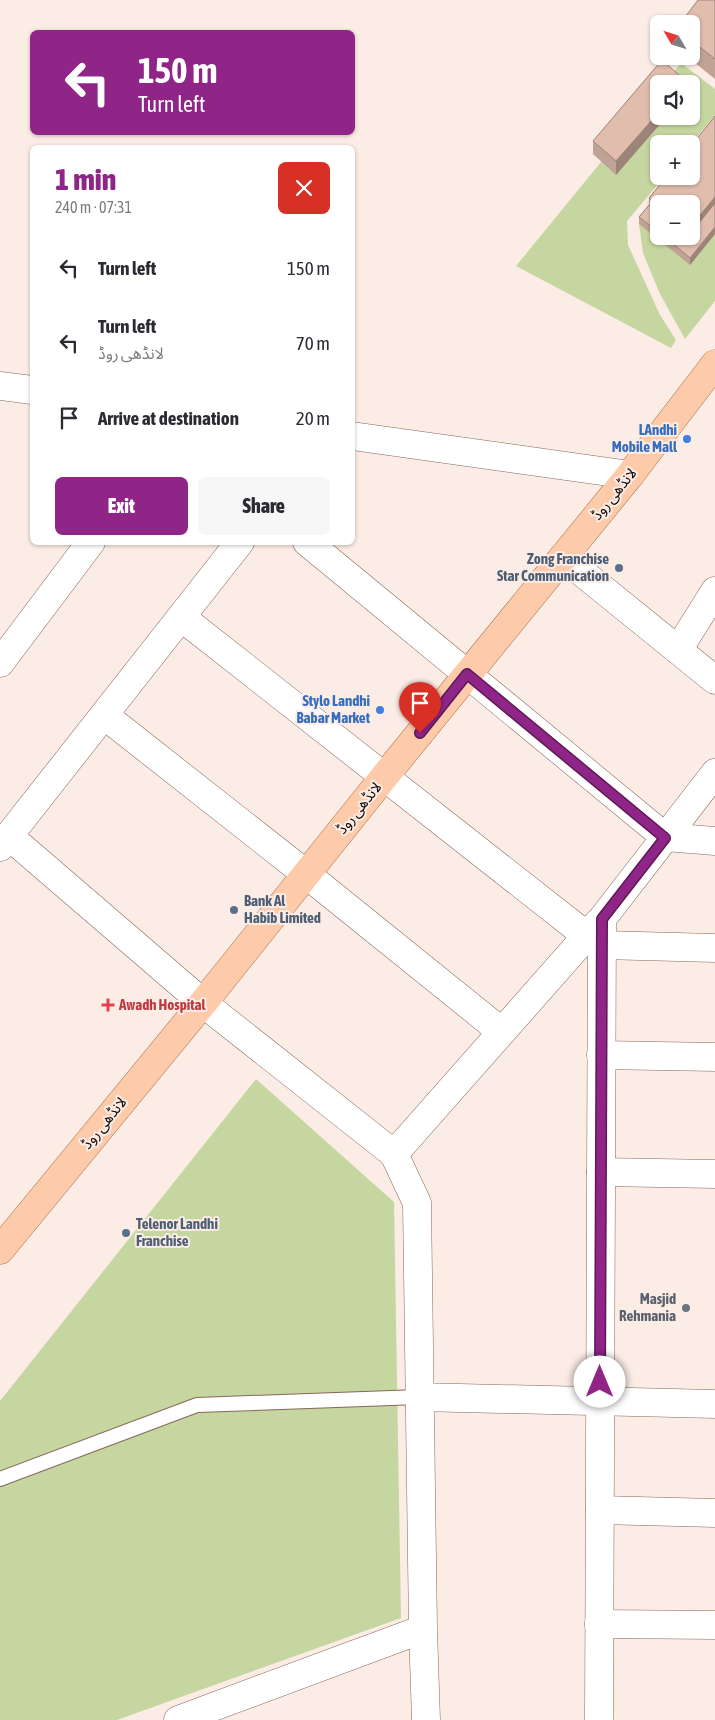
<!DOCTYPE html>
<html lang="en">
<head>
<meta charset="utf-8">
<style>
  :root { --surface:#fff; --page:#f7f7f7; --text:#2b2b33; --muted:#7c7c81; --accent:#902588 }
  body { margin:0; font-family:"Asap Condensed","Noto Sans Arabic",sans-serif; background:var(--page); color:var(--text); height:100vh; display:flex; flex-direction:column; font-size:19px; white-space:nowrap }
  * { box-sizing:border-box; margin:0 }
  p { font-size:16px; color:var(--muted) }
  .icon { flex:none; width:28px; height:28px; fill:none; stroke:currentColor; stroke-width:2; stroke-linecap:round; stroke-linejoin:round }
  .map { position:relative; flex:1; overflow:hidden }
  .side { position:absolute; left:30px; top:145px; width:325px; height:400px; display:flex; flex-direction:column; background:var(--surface); border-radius:8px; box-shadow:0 1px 4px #0004 }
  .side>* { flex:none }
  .hud { position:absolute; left:30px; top:30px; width:325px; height:105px; border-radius:8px; box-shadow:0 1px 4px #0004; background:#902588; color:#fff; overflow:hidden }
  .needle { width:32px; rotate:308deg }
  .fabs { position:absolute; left:650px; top:15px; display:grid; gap:10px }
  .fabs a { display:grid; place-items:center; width:50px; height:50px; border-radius:8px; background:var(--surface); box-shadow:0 1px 4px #0004; font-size:25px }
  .pin { position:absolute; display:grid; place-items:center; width:42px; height:42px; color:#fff; margin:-51px -21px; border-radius:50% 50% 50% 0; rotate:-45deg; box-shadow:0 0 5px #0007 }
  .pin .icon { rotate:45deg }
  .me { position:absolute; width:55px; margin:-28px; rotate:0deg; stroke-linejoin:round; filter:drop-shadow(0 0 4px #0008) }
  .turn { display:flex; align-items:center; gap:18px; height:105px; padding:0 25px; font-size:22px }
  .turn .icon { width:65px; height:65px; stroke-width:2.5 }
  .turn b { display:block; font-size:35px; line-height:42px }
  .round { display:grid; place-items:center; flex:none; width:52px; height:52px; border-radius:8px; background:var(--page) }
  .overview { display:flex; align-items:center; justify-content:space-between; height:85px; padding:0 25px }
  h1 { font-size:30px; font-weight:800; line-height:38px; color:var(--accent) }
  .cta { display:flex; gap:10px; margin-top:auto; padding:10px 25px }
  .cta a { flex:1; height:58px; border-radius:8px; background:var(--accent); color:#fff; font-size:20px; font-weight:800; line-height:58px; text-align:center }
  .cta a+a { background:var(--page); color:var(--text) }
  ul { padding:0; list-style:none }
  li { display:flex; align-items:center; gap:15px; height:75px; padding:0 25px }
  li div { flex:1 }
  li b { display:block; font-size:19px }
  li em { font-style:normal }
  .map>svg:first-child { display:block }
  .green { fill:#c6d6a0; fill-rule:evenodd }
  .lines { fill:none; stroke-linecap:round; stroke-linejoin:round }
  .service-casing { stroke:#876758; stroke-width:16 }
  .minor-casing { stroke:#876758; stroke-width:29 }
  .tertiary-casing { stroke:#876758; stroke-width:29 }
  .primary-casing { stroke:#ac704c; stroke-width:29 }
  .service { stroke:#fff; stroke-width:14 }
  .minor { stroke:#fff; stroke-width:28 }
  .tertiary { stroke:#fff; stroke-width:28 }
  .primary { stroke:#fecbaa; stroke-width:28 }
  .wall { fill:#c1a395; fill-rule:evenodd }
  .shaded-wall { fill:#9d8479 }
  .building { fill:#e0bdad; stroke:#9d8479 }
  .route-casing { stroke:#5e1858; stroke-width:12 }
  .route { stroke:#902588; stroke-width:9 }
  .shop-dot { fill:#3f7fe0; stroke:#fbece5; stroke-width:2 }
  .service-dot { fill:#5c6f8a; stroke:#fbece5; stroke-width:2 }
  .health-dot { fill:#e0444e; stroke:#fbece5; stroke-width:2 }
  .worship-dot { fill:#6b7280; stroke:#fbece5; stroke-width:2 }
  .labels { text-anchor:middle; stroke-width:4; stroke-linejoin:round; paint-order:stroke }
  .shop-label { font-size:15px; font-weight:bold; fill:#366cbe; stroke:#fbece5; text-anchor:end }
  .street-label { font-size:15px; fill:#150905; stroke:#fbece5 }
  .service-label { font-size:15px; font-weight:bold; fill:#4e5e75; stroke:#fbece5; text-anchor:start }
  .health-label { font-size:15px; font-weight:bold; fill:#be3a42; stroke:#fbece5; text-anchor:start }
  .worship-label { font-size:15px; font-weight:bold; fill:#5b616d; stroke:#fbece5; text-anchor:end }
</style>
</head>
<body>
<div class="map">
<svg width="715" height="1720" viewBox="0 0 715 1720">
  <rect width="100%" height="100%" fill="#fbece5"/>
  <!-- green -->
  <path class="green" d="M681,63l34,26v26l-24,29h-32v32h6l-38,45 1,24 32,70 16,25 -5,8 -155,-82 143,-175v25h32v-32h-27z
    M715,130v171l-30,38 -25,-45 -17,-41 -4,-29 39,-48h13zM659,204h32v32h-32z
    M256,1079l138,123 7,416 -284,102h-117v-319z"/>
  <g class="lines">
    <!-- service casing -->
    <g class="service-casing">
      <path id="service" d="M0,1479l197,-74 222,-8"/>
    </g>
    <!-- minor casing -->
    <g class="minor-casing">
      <path id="minor" d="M0,386l32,4
        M352,436l278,39
        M307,542l358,295 50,4
        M181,617l406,319
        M678,650l37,-59
        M0,663l91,-121
        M104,715l202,159 196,158
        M9,836l194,167 191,151 23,49 6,426 3,91
        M0,847l240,-305
        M602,945l113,3
        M601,1055l114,2
        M394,1154l204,-231
        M601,1172l114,2
        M419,1397l296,7
        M600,1510l115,3
        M599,1624l116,1
        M178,1720l245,-91"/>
    </g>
    <!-- tertiary casing -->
    <g class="tertiary-casing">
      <path id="tertiary" d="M563,557l152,123
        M599,1720l3,-801 113,-146"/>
    </g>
    <!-- primary casing -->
    <g class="primary-casing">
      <path id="primary" d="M0,1250l203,-247 181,-226 246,-302 85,-111"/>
    </g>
    <!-- service -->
    <use href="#service" class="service"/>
    <!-- minor -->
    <use href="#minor" class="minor"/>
    <!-- tertiary -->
    <use href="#tertiary" class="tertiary"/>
    <!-- primary -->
    <use href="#primary" class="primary"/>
  </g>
  <!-- wall -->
  <path class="wall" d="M715,0v79l-25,-20v-3h1v-32h-6v-7z
    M686,84l-27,32h8l-51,59 -23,-21v-13z
    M715,116v118l-25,31 -51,-41v-7l10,-12v-7l18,-22h24v-30zM659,204h32v32h-32z"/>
  <!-- shaded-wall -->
  <path class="shaded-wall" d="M659,112v4h8l-51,59v-14z
    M715,197v13l-24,26v-10z
    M715,227v7l-25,31v-7z"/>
  <!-- building -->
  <path class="building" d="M698,0h17v59l-24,-19v-2l8,-9 -14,-12z
    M662,60l24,21 -3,3h-24v28l-43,49 -23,-20z
    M715,116v81l-24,29v-22h-32v2l-10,-8 18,-22h24v-30z
    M715,203v24l-25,31 -26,-22h27v-3z
    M649,205l10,7v20l-20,-15z"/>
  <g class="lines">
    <!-- route casing -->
    <g class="route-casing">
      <path id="route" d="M420,733l47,-59 198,164 -63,81 -2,463"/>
    </g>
    <!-- route -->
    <use href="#route" class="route"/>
  </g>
  <!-- markers -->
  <g class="shop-dot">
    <circle cx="687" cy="439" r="5"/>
    <circle cx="380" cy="710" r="5"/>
  </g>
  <g class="service-dot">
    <circle cx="619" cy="568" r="5"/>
    <circle cx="234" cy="910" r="5"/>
    <circle cx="126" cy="1233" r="5"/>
  </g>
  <path class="health-dot" d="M105.5 997.5h5v5h5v5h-5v5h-5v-5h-5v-5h5z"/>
  <circle class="worship-dot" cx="686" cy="1308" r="5"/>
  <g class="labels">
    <!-- shop labels -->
    <g class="shop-label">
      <text x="677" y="435">LAndhi<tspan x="677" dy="17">Mobile Mall</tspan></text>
      <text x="370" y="706">Stylo Landhi<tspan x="370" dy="17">Babar Market</tspan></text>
    </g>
    <!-- street labels -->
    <g class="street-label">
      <text transform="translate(614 494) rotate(-51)" y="5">لانڈھی روڈ</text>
      <text transform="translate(359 808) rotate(-51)" y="5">لانڈھی روڈ</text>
      <text transform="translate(104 1123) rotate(-51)" y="5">لانڈھی روڈ</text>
    </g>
    <!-- service labels -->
    <g class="service-label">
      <text x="609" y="564" text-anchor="end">Zong Franchise<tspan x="609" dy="17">Star Communication</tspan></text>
      <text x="244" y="906">Bank Al<tspan x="244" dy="17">Habib Limited</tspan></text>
      <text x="136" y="1229">Telenor Landhi<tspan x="136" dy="17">Franchise</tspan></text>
    </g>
    <!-- health labels -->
    <g class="health-label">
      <text x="119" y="1010">Awadh Hospital</text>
    </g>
    <!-- worship labels -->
    <g class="worship-label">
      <text x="676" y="1304">Masjid<tspan x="676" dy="17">Rehmania</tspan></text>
    </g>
  </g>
</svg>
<div class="fabs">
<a><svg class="needle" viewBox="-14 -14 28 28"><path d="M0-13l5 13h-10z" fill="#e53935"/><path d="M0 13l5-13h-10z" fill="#7c7c81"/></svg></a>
<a><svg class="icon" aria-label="sound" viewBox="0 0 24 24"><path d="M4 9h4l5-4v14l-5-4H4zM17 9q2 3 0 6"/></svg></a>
<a>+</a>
<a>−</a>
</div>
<div class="pin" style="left:420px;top:733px;background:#d93025"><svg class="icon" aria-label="arrive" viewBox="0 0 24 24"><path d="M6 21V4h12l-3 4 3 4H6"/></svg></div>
<svg class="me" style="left:600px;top:1382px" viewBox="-20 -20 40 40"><circle r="19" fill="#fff"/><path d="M0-13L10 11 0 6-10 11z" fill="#902588"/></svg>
<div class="hud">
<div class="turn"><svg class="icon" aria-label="left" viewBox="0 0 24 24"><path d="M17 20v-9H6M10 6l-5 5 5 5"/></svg><div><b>150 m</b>Turn left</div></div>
</div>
<section class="side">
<div class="overview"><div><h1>1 min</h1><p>240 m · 07:31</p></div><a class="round" style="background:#d93025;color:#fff"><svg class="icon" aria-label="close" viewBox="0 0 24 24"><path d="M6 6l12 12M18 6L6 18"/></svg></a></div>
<ul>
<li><svg class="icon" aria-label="left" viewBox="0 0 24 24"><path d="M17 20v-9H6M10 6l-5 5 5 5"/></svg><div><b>Turn left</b></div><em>150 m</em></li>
<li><svg class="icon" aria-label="left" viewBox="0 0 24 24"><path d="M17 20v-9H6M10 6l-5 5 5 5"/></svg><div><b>Turn left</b><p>لانڈھی روڈ</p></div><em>70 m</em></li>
<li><svg class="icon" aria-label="arrive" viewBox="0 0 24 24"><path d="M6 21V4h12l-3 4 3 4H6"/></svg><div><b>Arrive at destination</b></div><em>20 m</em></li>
</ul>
<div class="cta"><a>Exit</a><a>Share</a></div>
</section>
</div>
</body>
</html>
